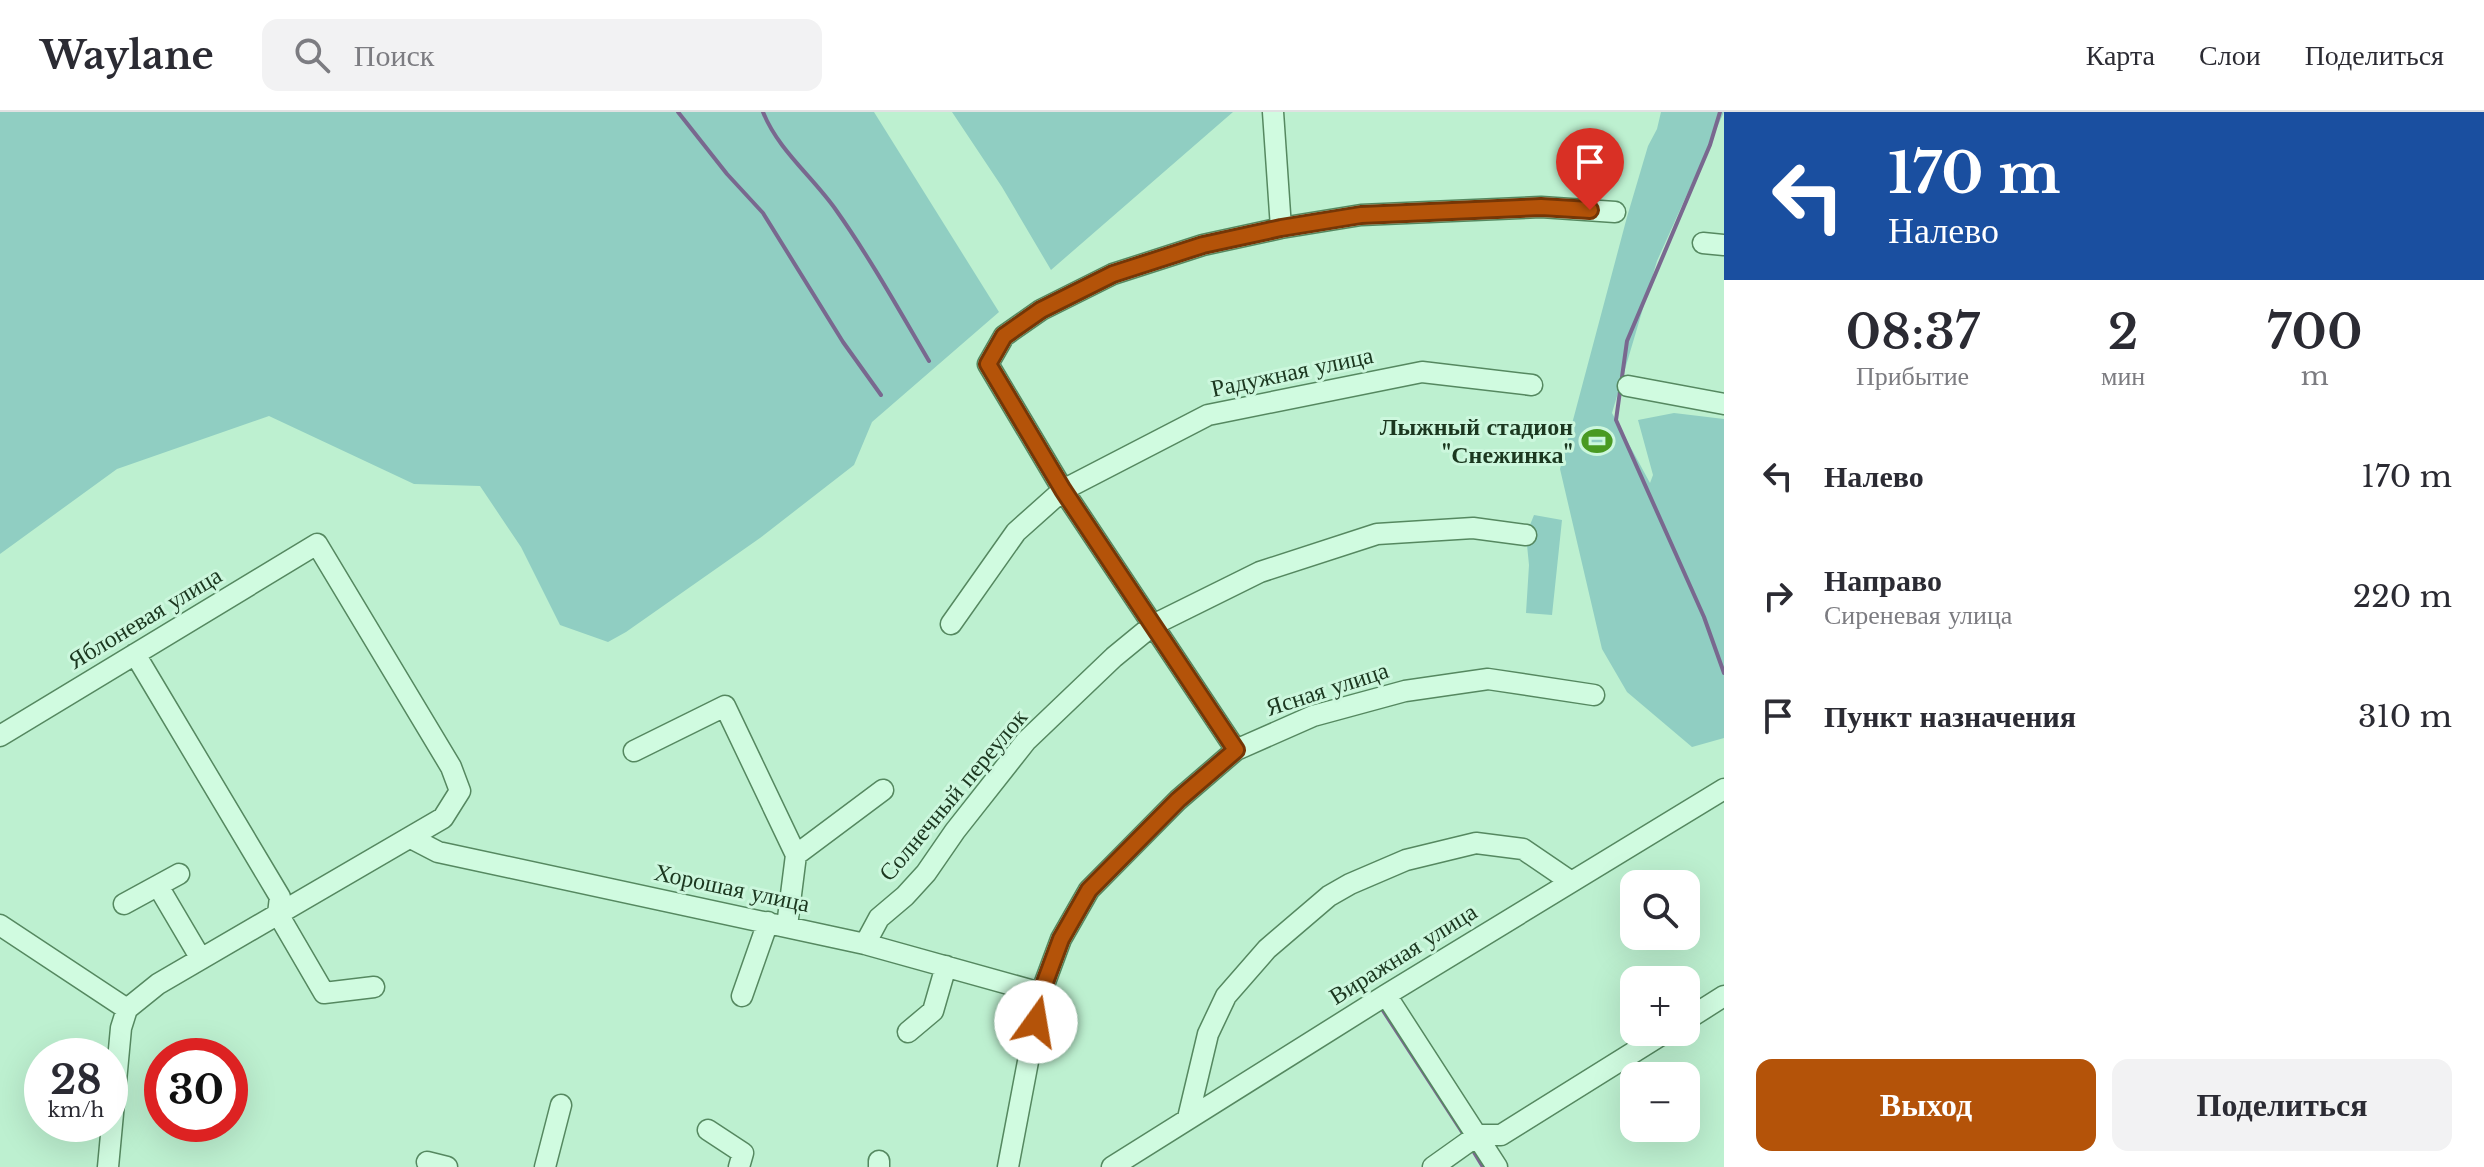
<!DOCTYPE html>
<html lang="ru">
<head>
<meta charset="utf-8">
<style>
  :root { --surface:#fff; --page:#f2f2f3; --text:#2b2b33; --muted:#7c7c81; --line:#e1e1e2; --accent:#b45309 }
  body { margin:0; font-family:"Libre Baskerville",serif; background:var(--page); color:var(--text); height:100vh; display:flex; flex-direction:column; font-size:30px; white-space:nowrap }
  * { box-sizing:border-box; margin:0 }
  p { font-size:26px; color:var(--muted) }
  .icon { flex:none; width:44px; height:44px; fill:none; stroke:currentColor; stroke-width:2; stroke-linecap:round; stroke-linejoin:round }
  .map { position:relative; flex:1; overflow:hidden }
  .side { display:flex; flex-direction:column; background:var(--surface); width:760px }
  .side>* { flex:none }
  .banner { background:#1a4fa0; color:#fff; overflow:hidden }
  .buttons { position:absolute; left:1620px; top:758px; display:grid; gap:16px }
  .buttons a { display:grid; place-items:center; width:80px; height:80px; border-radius:16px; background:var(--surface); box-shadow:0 8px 32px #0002; font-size:40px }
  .speed { position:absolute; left:24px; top:926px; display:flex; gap:16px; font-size:40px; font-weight:700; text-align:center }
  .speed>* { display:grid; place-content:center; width:104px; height:104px; border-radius:50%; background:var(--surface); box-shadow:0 8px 32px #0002; line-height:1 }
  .speed small { font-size:20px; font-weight:400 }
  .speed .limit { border:12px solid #d22; background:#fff; color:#111 }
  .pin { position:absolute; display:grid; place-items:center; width:68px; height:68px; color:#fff; margin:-82px -34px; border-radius:50% 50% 50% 0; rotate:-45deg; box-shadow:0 0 8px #0007 }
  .pin .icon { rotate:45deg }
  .me { position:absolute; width:88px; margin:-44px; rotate:13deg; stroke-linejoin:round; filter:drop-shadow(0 0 6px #0008) }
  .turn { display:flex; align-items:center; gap:28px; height:168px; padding:0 32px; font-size:36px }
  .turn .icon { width:104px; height:104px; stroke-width:2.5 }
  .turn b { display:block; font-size:56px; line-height:68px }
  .eta { display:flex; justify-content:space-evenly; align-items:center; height:136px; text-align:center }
  .eta b { font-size:48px; font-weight:600; line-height:56px }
  .action { display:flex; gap:16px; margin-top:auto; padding:16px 32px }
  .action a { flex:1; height:92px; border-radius:16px; background:var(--accent); color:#fff; font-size:32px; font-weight:600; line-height:92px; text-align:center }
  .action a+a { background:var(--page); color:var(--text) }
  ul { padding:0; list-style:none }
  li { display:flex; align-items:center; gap:24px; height:120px; padding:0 32px }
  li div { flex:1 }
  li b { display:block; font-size:30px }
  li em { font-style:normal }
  header { display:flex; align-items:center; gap:48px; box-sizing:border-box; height:112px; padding:0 40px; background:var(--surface); border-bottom:2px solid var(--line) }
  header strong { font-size:38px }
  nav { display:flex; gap:44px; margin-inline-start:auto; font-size:28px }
  .search { width:560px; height:72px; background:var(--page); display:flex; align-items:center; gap:20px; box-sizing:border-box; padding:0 28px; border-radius:16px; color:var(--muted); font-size:30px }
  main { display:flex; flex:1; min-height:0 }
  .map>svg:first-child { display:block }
  .green { fill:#90cec2 }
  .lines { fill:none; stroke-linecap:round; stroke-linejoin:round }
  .stream { stroke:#79688f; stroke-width:4 }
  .minor-casing { stroke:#558860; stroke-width:23 }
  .minor { stroke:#d0fbe0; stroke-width:20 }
  .route-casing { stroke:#753606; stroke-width:20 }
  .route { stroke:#b45309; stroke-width:14 }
  .labels { text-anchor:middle; stroke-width:6; stroke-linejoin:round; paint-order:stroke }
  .street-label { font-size:24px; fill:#1b371f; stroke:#ccf7dd }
  .poi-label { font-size:24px; font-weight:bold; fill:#1b371f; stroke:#ccf7dd; text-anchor:end }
</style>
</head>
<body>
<header>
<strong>Waylane</strong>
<div class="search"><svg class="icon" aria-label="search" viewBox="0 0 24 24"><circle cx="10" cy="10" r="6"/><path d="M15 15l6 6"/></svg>Поиск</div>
<nav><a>Карта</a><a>Слои</a><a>Поделиться</a></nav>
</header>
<main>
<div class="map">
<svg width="1724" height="1055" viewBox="0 0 1724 1055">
  <rect width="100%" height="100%" fill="#bdf0d0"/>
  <!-- green -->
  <path class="green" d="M0,0h874l125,200 -127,110 -18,43 -94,73 -134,94 -18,10 -48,-17 -39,-78 -41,-61 -66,-2 -145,-68 -152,53 -117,85z
    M952,0h281l-182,158 -49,-83z
    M1661,0h63l-67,149 -45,152 38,70 3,-8 -15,-55 36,-7 50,6v319l-32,9 -65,-55 -25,-43 -42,-180 67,-252 21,-71 9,-17z
    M1534,403l28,5 -10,95 -26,-2 3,-48 -3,-30z"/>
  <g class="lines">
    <!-- stream -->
    <path class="stream" d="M678,0l49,62 36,39 80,129 38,53
      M763,0c15,38 50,65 73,98 34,48 63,100 93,151
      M1720,0l-10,33 -83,196 -11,79 88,197 20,56
      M1382,897l84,129
      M1472,1037l11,18"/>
    <!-- minor casing -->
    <g class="minor-casing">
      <path id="minor" d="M1273,0l8,116
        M1703,131l21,2
        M1628,274l96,18
        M951,512l65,-92 47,-42 145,-75 214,-43 110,13
        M135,542l145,243 -2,17 46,79 50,-6
        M0,624l317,-192 134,223 9,24 -17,27 -285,166 -31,25 -6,19 -13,139
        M1236,638l-173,-260 -75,-126 16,-28 37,-26 72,-36 90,-29 78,-17 80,-13 180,-8 74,5
        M634,639l91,-45 71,149 -9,71
        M411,726l27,14 427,92 176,49
        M796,743l87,-65
        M158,774l43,73
        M124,792l55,-30
        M0,813l127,84
        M865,832l14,-26 26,-22 21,-23 29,-42 71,-90 88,-84 39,-32 107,-53 117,-38 96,-6 53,7
        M1386,883l111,172
        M742,884l26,-74
        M1686,908l38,-24
        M908,920l25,-21 13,-45
        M1188,1006l20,-84 18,-38 41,-47 62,-53 21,-12 56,-24 70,-17 47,6 47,32
        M708,1018l35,23 -4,14
        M427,1050l20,5
        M545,1055l16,-62
        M879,1055v-6
        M1008,1055l33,-174 20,-54 28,-49 89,-90 58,-50 77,-34 92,-25 83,-12 106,16
        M1112,1055l274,-172 338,-206
        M1433,1055l45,-32h23l165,-103"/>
    </g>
    <!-- minor -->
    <use href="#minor" class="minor"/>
  </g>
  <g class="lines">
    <!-- route casing -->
    <g class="route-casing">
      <path id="route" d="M1036,910l5,-29 20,-54 28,-49 89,-90 58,-50 -173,-260 -75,-126 16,-28 37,-26 72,-36 90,-29 78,-17 80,-13 180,-8 49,3"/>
    </g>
    <!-- route -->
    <use href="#route" class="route"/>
  </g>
  <!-- icons -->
  <defs>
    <g id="stadium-bare" transform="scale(2.4)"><path d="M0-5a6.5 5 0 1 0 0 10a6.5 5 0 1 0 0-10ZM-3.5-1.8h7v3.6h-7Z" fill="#499a22" stroke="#ccf7dd" stroke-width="2.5" paint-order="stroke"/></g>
  </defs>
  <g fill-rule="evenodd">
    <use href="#stadium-bare" x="1597" y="329"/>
  </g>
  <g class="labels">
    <!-- street labels -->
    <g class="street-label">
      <text transform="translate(1292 260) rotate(-12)" y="8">Радужная улица</text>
      <text transform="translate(145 506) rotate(-31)" y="8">Яблоневая улица</text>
      <text transform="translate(1327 577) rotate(-18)" y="8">Ясная улица</text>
      <text transform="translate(953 683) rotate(-50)" y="8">Солнечный переулок</text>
      <text transform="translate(732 776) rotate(12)" y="8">Хорошая улица</text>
      <text transform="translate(1403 842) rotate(-32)" y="8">Виражная улица</text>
    </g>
    <!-- poi labels -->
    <g class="poi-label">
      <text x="1573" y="323">Лыжный стадион<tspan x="1573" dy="28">"Снежинка"</tspan></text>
    </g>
  </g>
</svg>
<div class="buttons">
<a><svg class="icon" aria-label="search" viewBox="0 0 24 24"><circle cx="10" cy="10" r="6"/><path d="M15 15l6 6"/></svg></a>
<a>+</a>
<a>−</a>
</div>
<div class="speed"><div>28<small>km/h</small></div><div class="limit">30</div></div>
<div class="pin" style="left:1590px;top:98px;background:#d93025"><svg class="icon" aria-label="arrive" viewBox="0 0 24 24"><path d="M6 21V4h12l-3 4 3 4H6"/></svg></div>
<svg class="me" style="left:1036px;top:910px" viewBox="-20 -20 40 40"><circle r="19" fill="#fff"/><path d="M0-13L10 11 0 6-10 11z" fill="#b45309"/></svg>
</div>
<section class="side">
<div class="banner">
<div class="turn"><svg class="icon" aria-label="left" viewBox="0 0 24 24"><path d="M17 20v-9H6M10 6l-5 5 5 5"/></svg><div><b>170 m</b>Налево</div></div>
</div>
<div class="eta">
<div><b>08:37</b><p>Прибытие</p></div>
<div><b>2</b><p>мин</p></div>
<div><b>700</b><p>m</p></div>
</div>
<ul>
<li><svg class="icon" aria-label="left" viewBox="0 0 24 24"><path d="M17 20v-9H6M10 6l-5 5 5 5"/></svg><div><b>Налево</b></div><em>170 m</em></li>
<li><svg class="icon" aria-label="right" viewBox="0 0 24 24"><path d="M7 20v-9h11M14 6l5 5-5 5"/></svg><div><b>Направо</b><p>Сиреневая улица</p></div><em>220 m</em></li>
<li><svg class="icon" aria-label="arrive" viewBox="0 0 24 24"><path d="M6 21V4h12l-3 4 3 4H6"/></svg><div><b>Пункт назначения</b></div><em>310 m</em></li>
</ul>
<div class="action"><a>Выход</a><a>Поделиться</a></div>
</section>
</main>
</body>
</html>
